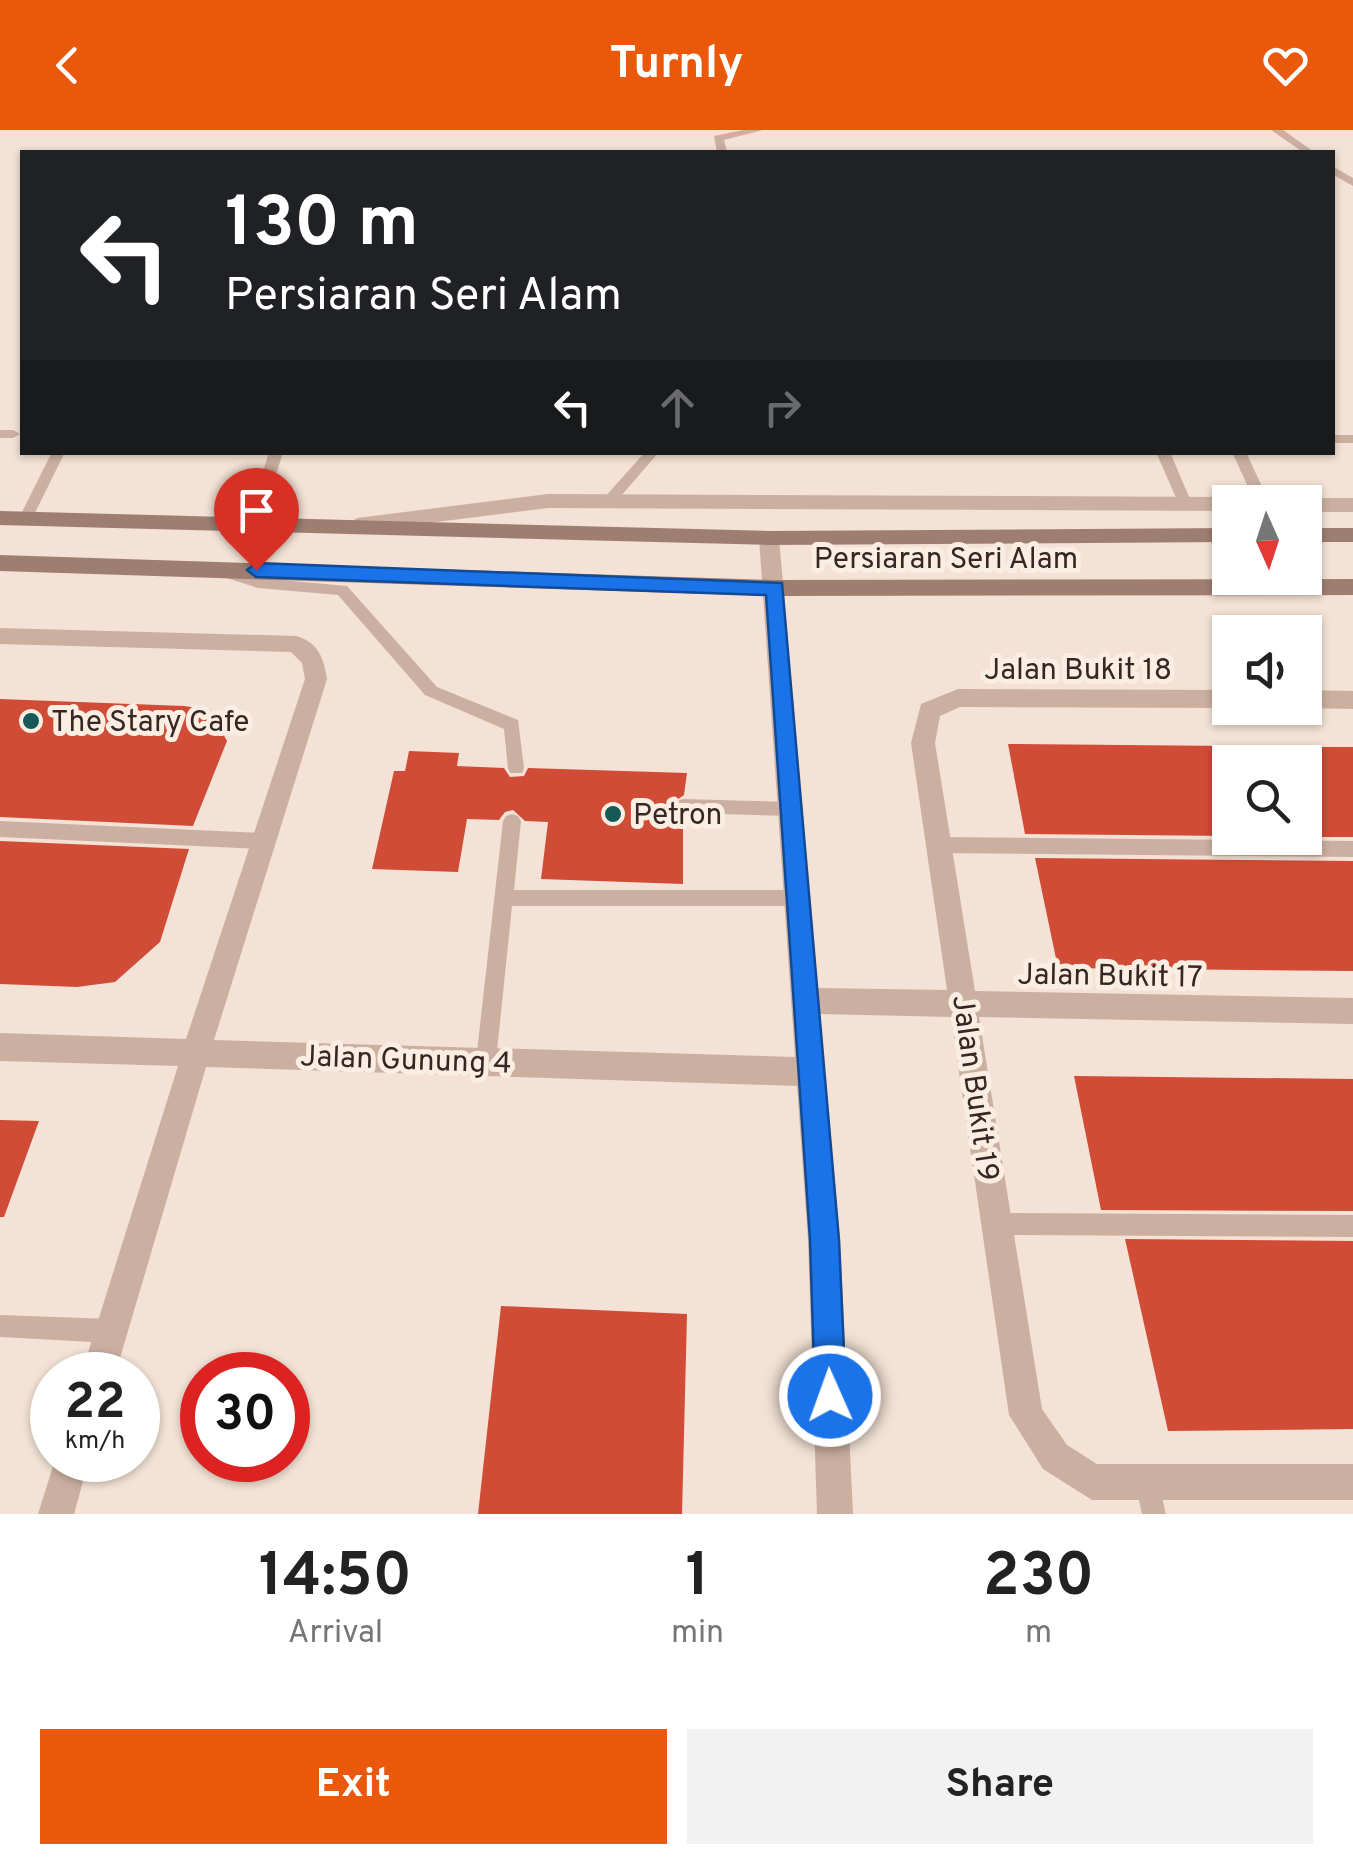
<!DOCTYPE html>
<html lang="en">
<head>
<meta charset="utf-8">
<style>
  :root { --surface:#fff; --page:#f2f2f2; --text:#222; --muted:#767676; --accent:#ea580c }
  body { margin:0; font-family:Overpass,sans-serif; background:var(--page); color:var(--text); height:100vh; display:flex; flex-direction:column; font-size:38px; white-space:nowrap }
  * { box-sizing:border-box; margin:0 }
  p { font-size:32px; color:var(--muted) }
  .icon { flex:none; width:55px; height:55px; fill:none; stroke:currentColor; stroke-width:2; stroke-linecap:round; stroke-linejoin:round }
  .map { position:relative; height:1384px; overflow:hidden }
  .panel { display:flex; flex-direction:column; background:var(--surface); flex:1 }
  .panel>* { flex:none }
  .top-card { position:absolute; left:20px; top:20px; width:1315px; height:305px; border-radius:0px; box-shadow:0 2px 8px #0004; background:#202124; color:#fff; overflow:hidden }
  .needle { width:65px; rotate:177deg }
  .tools { position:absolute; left:1212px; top:355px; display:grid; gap:20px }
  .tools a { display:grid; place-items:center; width:110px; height:110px; border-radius:0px; background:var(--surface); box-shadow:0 2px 8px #0004; font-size:50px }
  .speed { position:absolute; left:30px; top:1222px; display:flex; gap:20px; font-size:50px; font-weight:700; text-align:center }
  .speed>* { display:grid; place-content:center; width:130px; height:130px; border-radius:50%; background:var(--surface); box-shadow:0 2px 8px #0004; line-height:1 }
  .speed small { font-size:25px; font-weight:400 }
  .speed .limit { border:15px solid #d22; background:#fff; color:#111 }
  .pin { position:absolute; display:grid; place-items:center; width:85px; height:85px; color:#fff; margin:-102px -42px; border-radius:50% 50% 50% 0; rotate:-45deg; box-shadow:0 0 10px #0007 }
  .pin .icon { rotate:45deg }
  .me { position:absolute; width:110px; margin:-55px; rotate:358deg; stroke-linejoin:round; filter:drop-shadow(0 0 8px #0008) }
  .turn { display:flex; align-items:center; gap:35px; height:210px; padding:0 40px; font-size:45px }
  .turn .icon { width:130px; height:130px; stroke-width:2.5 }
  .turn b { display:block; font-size:70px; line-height:85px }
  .lanes { display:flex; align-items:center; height:95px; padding:0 40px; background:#0003; justify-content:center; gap:50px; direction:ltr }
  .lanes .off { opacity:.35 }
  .eta { display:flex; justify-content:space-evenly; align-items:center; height:170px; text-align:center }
  .eta b { font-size:60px; font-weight:700; line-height:70px }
  .primary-button { display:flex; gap:20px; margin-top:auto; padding:20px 40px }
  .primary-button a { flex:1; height:115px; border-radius:0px; background:var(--accent); color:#fff; font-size:40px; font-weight:700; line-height:115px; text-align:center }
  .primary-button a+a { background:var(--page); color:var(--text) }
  header { display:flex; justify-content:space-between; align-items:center; height:130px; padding:0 40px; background:var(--accent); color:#fff; font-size:45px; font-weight:700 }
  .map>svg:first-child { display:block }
  .building { fill:#d04c36 }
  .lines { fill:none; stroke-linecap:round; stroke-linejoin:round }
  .lane { fill:#cbb0a1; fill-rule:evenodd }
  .street { fill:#cbb0a1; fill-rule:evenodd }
  .secondary { fill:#9f7e72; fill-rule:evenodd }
  .route { fill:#1a73e8; stroke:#114b97; stroke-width:2.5 }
  .poi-dot { fill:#175957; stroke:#faede2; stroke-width:4 }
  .labels { text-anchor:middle; stroke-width:10; stroke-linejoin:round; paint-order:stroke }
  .street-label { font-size:30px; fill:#352824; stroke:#faede2 }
  .poi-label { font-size:30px; fill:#352824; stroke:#faede2; text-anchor:start }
</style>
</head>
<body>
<header><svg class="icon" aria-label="back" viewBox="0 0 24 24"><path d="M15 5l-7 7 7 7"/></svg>Turnly<svg class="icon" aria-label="heart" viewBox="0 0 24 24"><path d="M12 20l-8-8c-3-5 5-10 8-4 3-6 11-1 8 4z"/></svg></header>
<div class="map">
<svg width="1353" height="1384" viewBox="0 0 1353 1384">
  <rect width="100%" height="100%" fill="#f3e2d5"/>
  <!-- building -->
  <path class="building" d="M0,569l184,7 26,4 17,31 -34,85 -193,-9z
    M1008,614l222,2v90l-205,-2z
    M1305,617h48v90h-48z
    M409,621l50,2 -2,13 47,2 6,9 14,-1 4,-8 159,5 -3,22 -13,9 3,9 9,4v67l-142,-5 7,-57 -23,-1 -12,-11 -8,2 -6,8 -32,-1 -9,53 -86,-3 22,-98h11z
    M0,711l189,8 -29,93 -45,40 -38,5 -77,-3z
    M1035,728l318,3v110l-295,-3z
    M1074,946l279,3v132l-252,-1z
    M0,990l39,1 -35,96h-4z
    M1125,1109l228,2v188l-185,2z
    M501,1176l186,8 -5,200h-204z"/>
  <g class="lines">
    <!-- lane -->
    <path class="lane" d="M743,0h20l-39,10 3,12h-10l-3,-16z
      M1271,0h12l31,22h-11z
      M1332,36l21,12v8l-21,-12z
      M0,300h13l7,4 -7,4h-13z
      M1332,305h21v8h-21z
      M52,322h13l-34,69h-10l-2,-3z
      M269,322h14l-22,72 -7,5 -7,-5z
      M645,322h14l-45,52h-10v-6z
      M1156,322h14l22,52 -2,3h-10z
      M1232,322h14l23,50h-14z
      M225,437l34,11 88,8 90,101 81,33 6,48 -2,5h-12l-2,-5 -4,-39 -79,-34 -87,-100 -80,-7 -38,-12 -2,-4z
      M683,669l109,3 6,2 3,5 -3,5 -6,2 -109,-3 -6,-2 -3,-5 3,-5z
      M512,684l6,2 3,5 -7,69h285l6,2 3,6 -3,6 -6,2h-287l-16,155 -3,7 -7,3 -7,-3 -3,-7 27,-240 3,-5z
      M0,691l264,12 6,3 3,5 -3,5 -6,3 -264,-12z
      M939,707l414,4v16l-414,-4 -6,-3 -3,-5 3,-5z
      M997,1083l356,2v22l-356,-2 -8,-3 -3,-8 3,-8z
      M0,1185l111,4 8,4 4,8 -4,8 -8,4 -111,-6z
      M1147,1340l9,3 10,41h-24l-7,-32 3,-9z"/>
    <!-- street -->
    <path class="street" d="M548,364l682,3 9,5h-9v9l-682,-3 -191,24 -10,-7 10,-7z
      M1305,368h48v14h-48v-10h-9z
      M769,401l10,7 39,450 129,2 -36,-247 10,-39 37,-15 272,1v18l-270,-1 -20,9 -5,27 40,248 378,7v26l-374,-7 63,392 25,36 30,19h256v36h-261l-49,-31 -34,-54 -58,-398 -131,-3 20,226 13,274h-36l-9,-274 -11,-154 -591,-19 -91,308h-34l97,-309 -178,-5v-28l186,6 119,-360 -3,-16 -11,-11 -291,-8v-16l296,8c22,6 28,22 31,43l-113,361 581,17 -36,-519z
      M1305,560l48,1v18l-50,-1z
      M55,1330h34l-15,54h-36z"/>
    <!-- secondary -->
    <path class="secondary" d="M0,381l769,20 461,-3v14l-461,3 -769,-20z
      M1305,398h48v14h-48z
      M0,425l775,25 578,-1v16l-578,1 -775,-25z"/>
  </g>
  <!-- route -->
  <path class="route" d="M256,433l526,20 57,657 7,156 -5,11 -11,5 -11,-5 -4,-11 -5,-156 -44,-645 -510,-18 -9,-7z"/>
  <!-- markers -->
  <g class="poi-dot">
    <circle cx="31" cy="591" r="10"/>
    <circle cx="613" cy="684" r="10"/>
  </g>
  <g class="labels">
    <!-- street labels -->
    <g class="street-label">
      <text x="946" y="438">Persiaran Seri Alam</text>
      <text x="1078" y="549">Jalan Bukit 18</text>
      <text transform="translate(1110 845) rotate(1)" y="10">Jalan Bukit 17</text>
      <text transform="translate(406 929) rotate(2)" y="10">Jalan Gunung 4</text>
      <text transform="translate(976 958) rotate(82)" y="10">Jalan Bukit 19</text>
    </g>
    <!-- poi labels -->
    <g class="poi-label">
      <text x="51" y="601">The Stary Cafe</text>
      <text x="633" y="694">Petron</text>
    </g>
  </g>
</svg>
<div class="tools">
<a><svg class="needle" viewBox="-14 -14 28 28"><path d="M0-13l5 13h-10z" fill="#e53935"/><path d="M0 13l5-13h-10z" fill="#767676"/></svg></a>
<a><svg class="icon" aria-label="sound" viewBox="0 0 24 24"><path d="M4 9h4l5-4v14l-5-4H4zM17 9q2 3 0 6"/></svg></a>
<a><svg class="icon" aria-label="search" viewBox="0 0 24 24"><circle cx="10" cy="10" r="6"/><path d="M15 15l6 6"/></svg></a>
</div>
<div class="speed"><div>22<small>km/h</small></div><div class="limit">30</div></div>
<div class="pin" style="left:256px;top:440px;background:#d93025"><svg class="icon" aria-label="arrive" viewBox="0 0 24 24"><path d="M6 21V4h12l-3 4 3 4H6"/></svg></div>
<svg class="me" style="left:830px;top:1266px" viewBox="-20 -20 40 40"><circle r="17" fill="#1a73e8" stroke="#fff" stroke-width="3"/><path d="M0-11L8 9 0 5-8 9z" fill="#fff"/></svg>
<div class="top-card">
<div class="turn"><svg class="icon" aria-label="left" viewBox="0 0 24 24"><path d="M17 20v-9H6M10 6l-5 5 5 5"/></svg><div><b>130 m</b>Persiaran Seri Alam</div></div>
<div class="lanes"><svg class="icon" aria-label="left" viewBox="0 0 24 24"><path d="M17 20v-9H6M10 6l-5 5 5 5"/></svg><svg class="icon off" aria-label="ahead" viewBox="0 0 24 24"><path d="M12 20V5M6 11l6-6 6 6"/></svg><svg class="icon off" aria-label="right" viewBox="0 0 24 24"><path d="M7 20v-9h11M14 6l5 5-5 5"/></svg></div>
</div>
</div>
<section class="panel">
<div class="eta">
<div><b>14:50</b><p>Arrival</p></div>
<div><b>1</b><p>min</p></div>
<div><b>230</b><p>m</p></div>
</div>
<div class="primary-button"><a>Exit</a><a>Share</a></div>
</section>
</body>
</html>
